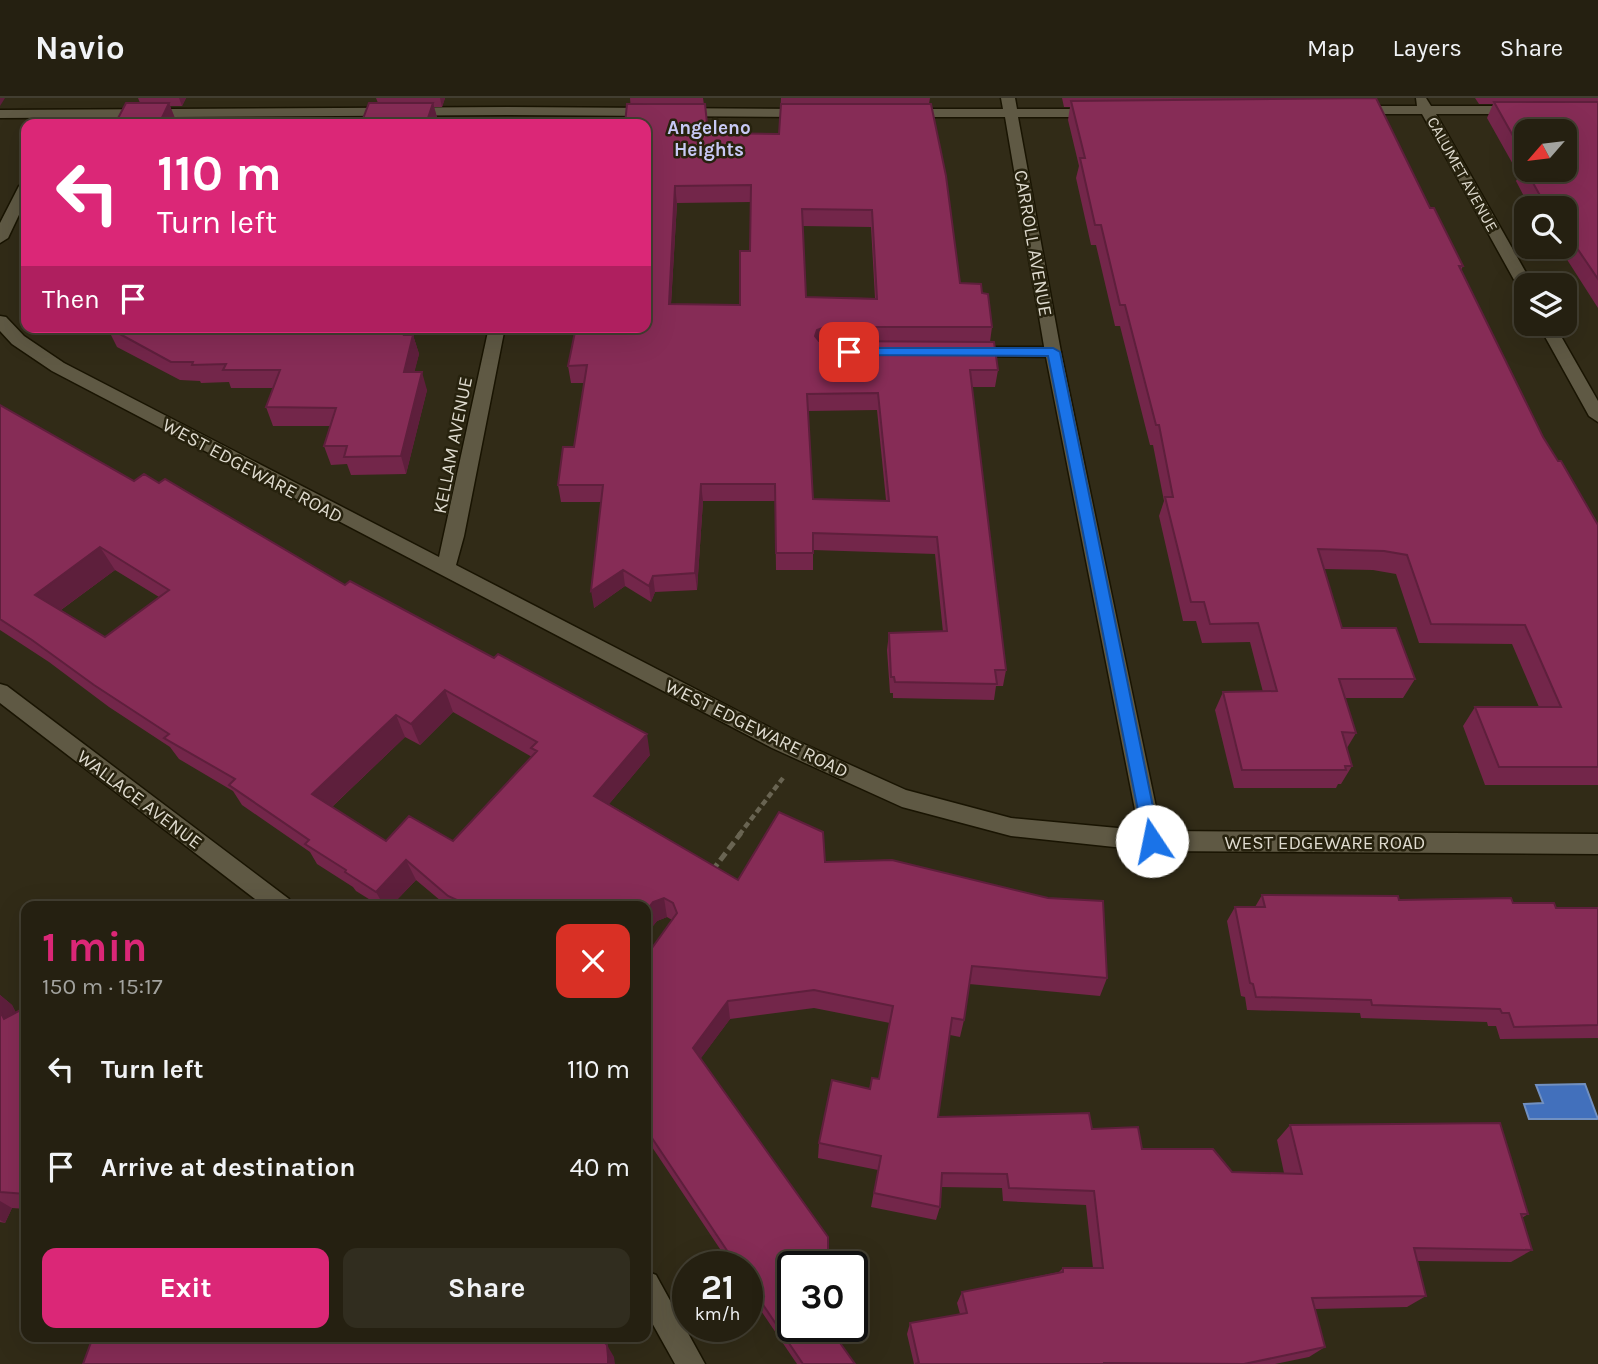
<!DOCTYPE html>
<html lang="en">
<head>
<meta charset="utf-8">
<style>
  :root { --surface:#252011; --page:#312d1f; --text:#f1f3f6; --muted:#a3a39f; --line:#423e31; --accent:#db2777 }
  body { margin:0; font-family:Karla,sans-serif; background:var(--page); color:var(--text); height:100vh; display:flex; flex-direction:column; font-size:26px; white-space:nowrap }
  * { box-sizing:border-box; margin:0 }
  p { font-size:23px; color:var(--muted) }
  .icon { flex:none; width:38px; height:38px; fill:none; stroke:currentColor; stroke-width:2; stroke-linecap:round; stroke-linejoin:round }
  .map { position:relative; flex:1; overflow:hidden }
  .side { position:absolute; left:21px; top:803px; width:630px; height:441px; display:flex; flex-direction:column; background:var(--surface); border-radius:14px; box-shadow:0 7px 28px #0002,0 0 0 2px var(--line) }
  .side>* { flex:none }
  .banner { position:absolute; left:21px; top:21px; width:630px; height:214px; border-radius:14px; box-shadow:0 7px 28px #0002,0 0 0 2px var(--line); background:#db2777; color:#fff; overflow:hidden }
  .needle { width:46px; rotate:242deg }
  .buttons { position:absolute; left:1514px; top:21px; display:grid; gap:14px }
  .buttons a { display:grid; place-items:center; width:63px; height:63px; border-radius:14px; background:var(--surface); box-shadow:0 7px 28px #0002,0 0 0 2px var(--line); font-size:35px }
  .speed { position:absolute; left:672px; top:1153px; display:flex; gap:14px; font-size:35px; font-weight:700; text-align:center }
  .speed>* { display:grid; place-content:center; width:91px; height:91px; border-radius:50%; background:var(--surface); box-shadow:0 7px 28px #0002,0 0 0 2px var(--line); line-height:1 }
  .speed small { font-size:18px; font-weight:400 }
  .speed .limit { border:4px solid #111; border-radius:10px; background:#fff; color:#111 }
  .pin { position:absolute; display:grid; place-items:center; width:60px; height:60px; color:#fff; margin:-30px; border-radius:14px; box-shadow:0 4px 10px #0006 }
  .me { position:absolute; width:77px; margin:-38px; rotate:349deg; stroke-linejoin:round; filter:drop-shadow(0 0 5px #0008) }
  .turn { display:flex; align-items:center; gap:24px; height:147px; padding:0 21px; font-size:32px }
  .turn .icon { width:91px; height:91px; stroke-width:2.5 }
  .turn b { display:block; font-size:49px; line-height:60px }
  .then { display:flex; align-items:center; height:66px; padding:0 21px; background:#0003; gap:14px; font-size:26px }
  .round { display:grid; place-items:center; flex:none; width:74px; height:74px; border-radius:14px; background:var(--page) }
  .head { display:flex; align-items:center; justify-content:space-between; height:119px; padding:0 21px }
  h1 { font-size:42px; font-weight:700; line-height:52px; color:var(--accent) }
  .button { display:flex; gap:14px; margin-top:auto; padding:14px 21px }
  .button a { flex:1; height:80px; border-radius:14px; background:var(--accent); color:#fff; font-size:28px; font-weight:700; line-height:80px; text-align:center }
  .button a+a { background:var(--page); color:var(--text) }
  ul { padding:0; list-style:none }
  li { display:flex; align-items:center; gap:21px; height:98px; padding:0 21px }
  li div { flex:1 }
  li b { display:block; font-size:26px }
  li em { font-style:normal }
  header { display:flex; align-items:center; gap:42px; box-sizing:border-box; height:98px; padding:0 35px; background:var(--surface); border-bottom:2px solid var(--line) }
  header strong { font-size:33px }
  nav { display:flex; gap:38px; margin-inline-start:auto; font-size:24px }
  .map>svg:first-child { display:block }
  .water { fill:#4270bc; stroke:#7190c1; stroke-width:2 }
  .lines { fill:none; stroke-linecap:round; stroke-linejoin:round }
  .lane-casing { stroke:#191402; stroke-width:3 }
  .street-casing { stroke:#191402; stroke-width:3 }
  .path-far1 { stroke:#696452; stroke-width:4.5; stroke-dasharray:6 3.5; stroke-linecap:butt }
  .path { stroke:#696452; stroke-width:5; stroke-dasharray:9 4.5; stroke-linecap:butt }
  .lane { fill:#5f5944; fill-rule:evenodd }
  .street { fill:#5f5944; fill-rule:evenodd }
  .wall { fill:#73264a; fill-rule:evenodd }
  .shaded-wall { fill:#5e1f3c }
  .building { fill:#862c56; stroke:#5e1f3c; stroke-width:2; fill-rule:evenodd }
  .route { fill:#1a73e8; stroke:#114b97; stroke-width:2 }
  .labels { text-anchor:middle; stroke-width:5; stroke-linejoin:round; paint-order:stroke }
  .far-street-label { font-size:16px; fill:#dedace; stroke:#27220e }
  .far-quarter-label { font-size:19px; font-weight:bold; fill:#c8c9f5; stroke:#27220e }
  .street-label { font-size:19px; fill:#dedace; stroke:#27220e }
</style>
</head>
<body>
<header>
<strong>Navio</strong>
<nav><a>Map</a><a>Layers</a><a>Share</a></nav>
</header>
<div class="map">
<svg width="1598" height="1266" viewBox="0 0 1598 1266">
  <rect width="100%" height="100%" fill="#312b17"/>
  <!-- water -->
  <path class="water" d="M1585,986l13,35h-69l-5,-15 19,-1 -7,-18z"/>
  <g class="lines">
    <!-- lane casing -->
    <g class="lane-casing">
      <path id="lane" d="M968,249h85l8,5 -8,5 -91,-1 -2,-4 2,-4z"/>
    </g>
    <!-- street casing -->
    <g class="street-casing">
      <path id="street" d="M1001,0h14l2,11h78l7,4 -7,4h-77l43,235 100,479 437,3v20l-446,-3 -141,-15 -109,-29 -130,-59 -720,-377 -40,-27 -12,-13v-15l6,1 18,19 40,27 375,194 50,-230h16l-41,209 -8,29 330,171 120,54 105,28 128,12 -94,-478 -40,-235h-101l-7,-4 7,-4h99z
        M1416,0h10l5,8h88l7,4 -7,4h-83l97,171h-7v7l-8,-5 -96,-173h-67l-7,-4 7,-4h62z
        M507,9l301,2 7,4 -7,4 -301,-2 -507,3v-8z
        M26,84v18l-18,38 -8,5v-20l19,-37z
        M1538,226h16l44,77v21l-9,-6z
        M0,586l7,2 282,213 3,7h-28l-264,-203z
        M646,1173l10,4 49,89h-30l-29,-52z"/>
    </g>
    <!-- path-far1 -->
    <path class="path-far1" d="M739,737l44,-57"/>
    <!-- path -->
    <path class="path" d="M712,773l29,-38"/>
    <!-- lane -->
    <use href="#lane" class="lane"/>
    <!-- street -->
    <use href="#street" class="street"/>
  </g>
  <!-- wall -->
  <path class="wall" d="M138,0h48l-4,8h-12l6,15 -2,3h-59l25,-21z
    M376,0h69l-3,9h-8l4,14 -60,-18z
    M630,0h73l5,35 71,1 2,-36h149l-1,6 31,179 22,10 10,34 -2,15 8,28 -3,17h-23l34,283 -3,16h-7l-2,14 -101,-2v-5h-3l-3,-43 2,-17 54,-1 -8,-78 -122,-4v20h-37l-1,-69h-72l-6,89 -42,2 -4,10 -26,-16 -31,22 7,-106h-40l-3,-17 16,-38 11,-64h-14l-3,-17 78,-39zM751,104l-1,49 -10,54 -69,-1 6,-101zM802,128l69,1 4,71 -69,-1zM877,312l9,90 -73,-1 -5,-88z
    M1062,0h314l54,110 33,58 -2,4 82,167 55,88v260h-113l-22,-59 12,-19h64l-27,-63 -93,-1 -23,-69 -23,-4 -49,-1 18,59 73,51 -12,19h-58l11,35 -9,15 5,18 -11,18h-3l-2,4h-102l-19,-78 8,-18h40l-13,-50 -48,1 -6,-22h-13l-24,-105 5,-15 -11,-56h-3l-30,-119h-5l-19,-81h-5l-15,-67 3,-12 -11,-46 2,-13h-6z
    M1475,0h123v210l-39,-61h5v-39h-34l-14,-27 3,-6 -32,-57 6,-14h-14zM1526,33l38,39h-38z
    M107,229h302l3,8h1l6,19 -5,18 13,18 -21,84 -55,1 -4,-11 -16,1 -7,-19 6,-20h-57l-7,-19 7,-19h-42l-2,-6 -28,1 -1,-2 -20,-1 -63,-33z
    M0,307l134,76 211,104 305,170 -41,49 129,76 87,-18 282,116 -7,18 -131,-12 -5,36 -4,17 -10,-2 -12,82 154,12 50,20 90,23 52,1 -7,-33 13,-15 238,89 -6,4 10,32 -21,12 -94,-1 9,35 -19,11 -92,2 10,38 -16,10 -34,7h-361l-7,-30 3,-11 50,-9 -3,-11 5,-11 97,-20 4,-4h30l-7,-63 -83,-4 -1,-13 -61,-1 -1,20 -4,13 -65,-13 7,-37 -60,-12 1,-15 60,-64 11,-56 -76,-15 -84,11 -30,40 93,267h47l-8,6 23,32h-58l-50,-74v-23h-15l-86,-129v-187l6,-3 20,-28 -5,-3 -10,4 -9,11 -2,-26h-199l-31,-26 -25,26h-11l-24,-15 -3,-4 -36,-23 -7,-12 -68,-47 -9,-14 -54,-32 -9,-12 -61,-40 -60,-45 -49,-32zM115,472l44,27 -54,40 -44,-27zM453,614l79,45 -79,84h-67l-54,-34 73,-70 15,8z
    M1262,797l251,8 43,5h42v130l-98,1 -4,-13h-8l-1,-4 -126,-4 -1,-5 -113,-3 -2,-13 -4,-1 -14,-75 8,-14h20z
    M0,897l12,10 4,8 10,-6v202l-14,-1 -7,15 -5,-1z"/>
  <!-- shaded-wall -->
  <path class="shaded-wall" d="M0,0h5l-5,8z
    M179,0h7l-4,8z
    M440,0h5l-3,9z
    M169,5l7,18 -2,3h-15z
    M433,5l5,18 -2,3h-10z
    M675,88l2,17 -7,118 -1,-17z
    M406,229h3l4,12v-4l6,19 -9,36 -6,-18v-37z
    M825,229v17l-8,3 -2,-11 2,-6z
    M422,274l5,18 -21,84 -5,-18z
    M701,386l2,17 -6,89 -2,-17z
    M100,449l15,23 -64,47 -16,-22z
    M623,472l2,16 -31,22 -3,-17z
    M653,478l2,16 -4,10 -2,-16z
    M445,592l8,22 -33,33 -9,-21z
    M396,617l9,22 -82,78 -11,-21z
    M647,636l3,21 -51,61 -5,-20z
    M406,762l10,20 -25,26h-7l-8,-14z
    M664,800l3,19 -10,4 -9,11 -2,7v-28l7,-9z
    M0,897l12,10 14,27 -22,-13 -4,-8z
    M728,903l2,18 -34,46 -3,-17z
    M0,1103l12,7 -7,15 -5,-3z
    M858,1205l-2,11 -4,3v-10z
    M828,1228h12l-13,11z
    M607,1247l7,12 1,7h-7z"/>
  <!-- building -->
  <path class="building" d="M1376,0l54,110h4l29,58h-4l84,171 15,24h3l37,64v242h-99l-24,-60h86l-36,-82 -94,-1 -24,-69 -23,-4 -66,-2 24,79h54l19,51h-76l17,54 -14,-1 10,34h-7l1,4h-104l-19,-78 54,-1 -19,-68 -48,1 -6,-22h-13l-26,-105h8l-14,-72h-3l-31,-120h-5l-19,-80h-6l-15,-67h5l-14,-57z
    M1494,4h104v177l-34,-50v-21h-17l-24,-43h3v5h38v-39h-38v28z
    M126,5h43l-10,21h-44z
    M369,5h64l-7,21h-65z
    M627,6h78l3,29 71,1 2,-30h150l15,72 14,107 21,1 1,9 6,1 4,33h-167l-8,3 -2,6 4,5 175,1 4,28h-28l36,300h-11l2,14 -102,-2 -1,-5h-3l-2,-44 58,-2 -10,-94 -124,-4v20h-37l-1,-69h-74l-6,89 -42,3 -4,10 -26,-16 -32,21 12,-106h-45l5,-38h11l13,-82 -19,1 8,-39h70v-203h-21zM751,87l-1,66h-10v54l-71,-1 6,-118zM802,111l70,1 5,89 -71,-2zM878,295l11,108 -76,-2 -6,-105z
    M107,229h299l-2,8h9l-9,37h18l-21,84 -57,1 3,-11h-23l12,-38 -70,-1 14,-37h-57l3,-6 -34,1 1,-3h-22z
    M0,307l134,76 10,-7 15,9 6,-4 180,106 5,-4 144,77 4,-4 149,80 -53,62 144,84 41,-68 44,20 2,30 67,-2 156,38 55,3 4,77 -135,-12 -8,54 -12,-2 -14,99 151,-4 3,16 46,-2 4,22h71l19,23 70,2 -12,-49 210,-2 28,91h-7l11,36 -118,-2 12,48 -114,2 13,49 -81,17 -140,-1v1h-189l4,-1 -9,-40 57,-10 -5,-21 101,-20v-4h40l-9,-77 -85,-3 -2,-14 -65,-1 -2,34 -66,-14 7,-37 -62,-13 13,-63 38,9 2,-11 7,1 14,-73 -79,-16 -86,11 -35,47 135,189v14l-4,3 9,13h-40v59h35l27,38h-52l-56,-83v-14h-9l-92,-138v-178l6,-3 25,-35 -4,-10 -9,-5 -11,4 -7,9v-5h-176l-22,-10 -42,-36 -30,32 -31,-20 1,-2 -41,-26 4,-4 -80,-55 6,-6 -71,-41 5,-4 -75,-49 -62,-45 -32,-21zM100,449l69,43 -64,47 -70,-42zM445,592l92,52 -6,6 6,3 -84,90 -44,-25 -23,25 -74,-47 84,-79 15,9z
    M1262,797l136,1 1,4 112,-2 2,5h41l2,5h42v117l-84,2 -5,-14h-7l-2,-4 -128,-4 -1,-5 -115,-3 -3,-13 -3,-1 -15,-76h30z
    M26,909v187l-26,-2v-181l4,8z
    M852,1196l6,9 -6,4z
    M93,1239h506l8,8 1,12v7h-525z"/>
  <!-- route -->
  <path class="route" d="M849,250h204l7,4 100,489 -2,5 -6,2 -6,-2 -2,-5 -96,-485 -203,-1v-6z"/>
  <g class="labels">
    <!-- far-street labels -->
    <g class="far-street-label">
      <text transform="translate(1463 76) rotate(61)" y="6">CALUMET AVENUE</text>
    </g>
    <!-- far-quarter labels -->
    <g class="far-quarter-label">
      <text x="709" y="36">Angeleno<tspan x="709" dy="22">Heights</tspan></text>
    </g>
    <!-- street labels -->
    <g class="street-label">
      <text transform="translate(1034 145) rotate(80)" y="7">CARROLL AVENUE</text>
      <text transform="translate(452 347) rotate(-79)" y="7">KELLAM AVENUE</text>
      <text transform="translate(253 372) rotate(28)" y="7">WEST EDGEWARE ROAD</text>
      <text transform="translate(757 630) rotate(26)" y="7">WEST EDGEWARE ROAD</text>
      <text transform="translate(140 701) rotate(37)" y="7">WALLACE AVENUE</text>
      <text x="1325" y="751">WEST EDGEWARE ROAD</text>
    </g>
  </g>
</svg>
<div class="buttons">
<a><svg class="needle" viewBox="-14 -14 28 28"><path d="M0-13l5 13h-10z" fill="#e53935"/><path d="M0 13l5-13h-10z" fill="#a3a39f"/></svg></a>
<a><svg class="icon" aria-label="search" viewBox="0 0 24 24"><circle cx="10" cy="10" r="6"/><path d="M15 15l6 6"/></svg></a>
<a><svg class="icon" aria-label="layers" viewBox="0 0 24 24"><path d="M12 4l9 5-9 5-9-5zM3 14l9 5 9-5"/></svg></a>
</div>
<div class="speed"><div>21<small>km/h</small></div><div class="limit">30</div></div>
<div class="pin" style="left:849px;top:254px;background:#d93025"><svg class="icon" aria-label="arrive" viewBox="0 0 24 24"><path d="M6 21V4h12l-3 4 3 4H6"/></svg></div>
<svg class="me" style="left:1152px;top:743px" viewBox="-20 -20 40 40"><circle r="19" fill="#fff"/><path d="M0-13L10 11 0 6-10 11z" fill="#1a73e8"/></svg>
<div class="banner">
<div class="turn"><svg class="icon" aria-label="left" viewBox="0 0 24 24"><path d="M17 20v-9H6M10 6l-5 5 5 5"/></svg><div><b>110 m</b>Turn left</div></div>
<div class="then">Then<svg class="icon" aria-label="arrive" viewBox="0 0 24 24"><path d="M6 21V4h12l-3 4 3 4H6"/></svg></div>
</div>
<section class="side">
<div class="head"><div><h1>1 min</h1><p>150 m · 15:17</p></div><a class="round" style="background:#d93025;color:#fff"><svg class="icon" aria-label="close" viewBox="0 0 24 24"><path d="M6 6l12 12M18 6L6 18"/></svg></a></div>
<ul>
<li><svg class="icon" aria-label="left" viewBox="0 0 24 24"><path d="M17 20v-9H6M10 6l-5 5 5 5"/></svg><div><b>Turn left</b></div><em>110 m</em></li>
<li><svg class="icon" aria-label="arrive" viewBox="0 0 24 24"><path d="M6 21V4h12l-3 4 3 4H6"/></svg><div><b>Arrive at destination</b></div><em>40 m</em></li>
</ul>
<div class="button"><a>Exit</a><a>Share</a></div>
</section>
</div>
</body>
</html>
